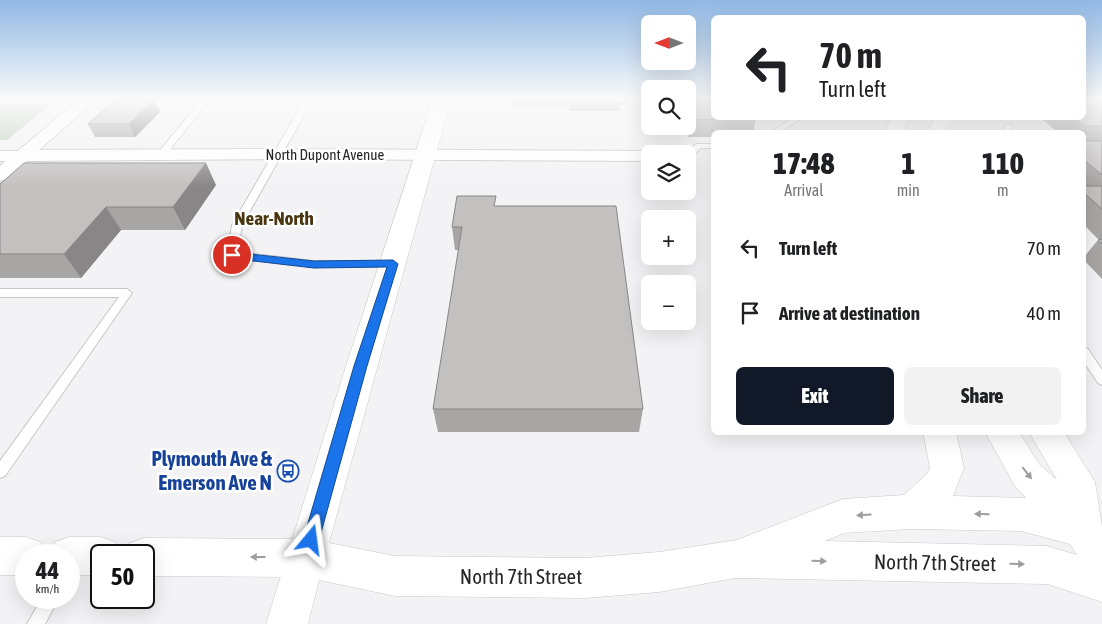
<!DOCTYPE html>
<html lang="en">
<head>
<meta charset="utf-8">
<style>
  :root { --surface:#fff; --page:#f2f2f2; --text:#202124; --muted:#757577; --accent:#111827 }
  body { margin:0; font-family:"Asap Condensed",sans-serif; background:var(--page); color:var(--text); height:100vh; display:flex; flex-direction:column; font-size:19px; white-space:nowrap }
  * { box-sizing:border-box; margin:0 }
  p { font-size:16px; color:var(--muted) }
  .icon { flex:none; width:28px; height:28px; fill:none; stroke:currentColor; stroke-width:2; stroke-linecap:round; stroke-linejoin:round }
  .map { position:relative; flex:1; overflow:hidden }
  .sheet { position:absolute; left:711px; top:130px; width:375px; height:305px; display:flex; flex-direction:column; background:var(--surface); border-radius:8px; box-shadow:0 5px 20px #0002 }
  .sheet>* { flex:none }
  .top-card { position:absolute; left:711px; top:15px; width:375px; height:105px; border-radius:8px; box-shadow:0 5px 20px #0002; background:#fff; color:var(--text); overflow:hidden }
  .needle { width:32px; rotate:270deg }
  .controls { position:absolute; left:641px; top:15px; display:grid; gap:10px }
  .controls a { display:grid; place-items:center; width:55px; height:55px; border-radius:8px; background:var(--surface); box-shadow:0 5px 20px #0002; font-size:25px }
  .speed { position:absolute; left:15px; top:544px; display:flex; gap:10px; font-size:25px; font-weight:700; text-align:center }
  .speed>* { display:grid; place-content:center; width:65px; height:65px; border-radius:50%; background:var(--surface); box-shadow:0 5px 20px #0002; line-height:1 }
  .speed small { font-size:12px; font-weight:400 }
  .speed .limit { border:2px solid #111; border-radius:8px; background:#fff; color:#111 }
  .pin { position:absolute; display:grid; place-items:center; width:42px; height:42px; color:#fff; margin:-21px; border:2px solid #fff; border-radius:50%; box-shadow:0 1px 5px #0007 }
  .me { position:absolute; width:55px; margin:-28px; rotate:16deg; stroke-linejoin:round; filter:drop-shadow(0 0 4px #0008) }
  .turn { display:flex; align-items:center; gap:18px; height:105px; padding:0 25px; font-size:22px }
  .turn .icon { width:65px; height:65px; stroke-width:2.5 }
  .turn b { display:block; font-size:35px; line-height:42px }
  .eta { display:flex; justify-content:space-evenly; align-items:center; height:85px; text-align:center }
  .eta b { font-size:30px; font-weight:800; line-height:35px }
  .cta { display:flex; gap:10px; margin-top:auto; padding:10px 25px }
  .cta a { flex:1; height:58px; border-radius:8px; background:var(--accent); color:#fff; font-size:20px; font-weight:800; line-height:58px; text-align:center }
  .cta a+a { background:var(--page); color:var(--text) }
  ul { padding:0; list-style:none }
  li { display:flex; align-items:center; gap:15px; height:65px; padding:0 25px }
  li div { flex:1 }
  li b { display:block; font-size:19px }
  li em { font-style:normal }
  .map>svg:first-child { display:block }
  .green { fill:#bfceba }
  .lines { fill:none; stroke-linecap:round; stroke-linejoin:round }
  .service-casing { stroke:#c6c7c9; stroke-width:2 }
  .minor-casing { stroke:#c6c7c9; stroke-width:2 }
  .tertiary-casing { stroke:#c6c7c9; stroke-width:1 }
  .secondary-casing { stroke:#c6c7c9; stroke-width:1 }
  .service { fill:#fff; fill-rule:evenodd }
  .minor { fill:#fff; fill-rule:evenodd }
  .tertiary { fill:#fff; fill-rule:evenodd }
  .secondary { fill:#fff; fill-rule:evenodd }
  .wall { fill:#a8a5a5 }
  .shaded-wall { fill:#888686 }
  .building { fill:#c3c0c0; stroke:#888686 }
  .oneway { fill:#9e9e9e }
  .route { fill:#1a73e8; stroke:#114b97 }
  .labels { text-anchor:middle; stroke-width:5; stroke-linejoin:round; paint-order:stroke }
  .far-street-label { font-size:15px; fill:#272728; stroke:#fff }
  .neighbourhood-label { font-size:19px; font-weight:bold; fill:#4a3610; stroke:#fff }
  .near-transit-label { font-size:21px; font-weight:bold; fill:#164399; stroke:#fff; text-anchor:end }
  .near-street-label { font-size:21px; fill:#272728; stroke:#fff }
</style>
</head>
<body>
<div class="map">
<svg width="1102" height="624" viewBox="0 0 1102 624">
  <rect width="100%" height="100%" fill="#f3f3f5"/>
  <!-- green -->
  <path class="green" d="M0,99h58l-51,41h-7z"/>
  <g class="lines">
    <!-- service casing -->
    <g class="service-casing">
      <path id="service" d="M202,99h8l-46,58h-6v-4z
        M305,99h8l-71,126 -4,27 76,9h79l4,1 1,2 -1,2 -83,1 -82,-9 -5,-3 5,-30z
        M793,118h9l-22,14h-9z
        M1006,124l7,2 -2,6h-8z
        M696,144h18v4h-13l-10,10h-3v-4h-2z
        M0,289h127l5,4 -127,183 -5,2v-17l119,-164h-119z
        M1084,348l4,1 14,21v15l-4,-2 -14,-21z
        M42,598h17l-14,26h-18z"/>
    </g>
    <!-- minor casing -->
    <g class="minor-casing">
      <path id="minor" d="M79,99h18l-58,51 239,-1 372,2 7,3h-7v7l-372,-2 -251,2 -20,18 -7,2v-15l5,-5h-5v-10h18z"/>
    </g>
    <!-- tertiary casing -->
    <g class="tertiary-casing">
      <path id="tertiary" d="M0,537h26l14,5 5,13h-19v20h-26z
        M69,537h32l14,5 5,13h-19v20h-32v-20h-19l5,-13z
        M144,538l162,1 14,5 5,14 -5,14 -14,5 -162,-1v-21h-18l4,-12z"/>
    </g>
    <!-- secondary casing -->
    <g class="secondary-casing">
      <path id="secondary" d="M433,99h18l-122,444 66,13 190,2 74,-6 78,-12 106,-41 61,-4 23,-21 3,-6 -7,-36h33l8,36 -11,28 73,2 -11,-12 -30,-54h34l20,32 18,16 -28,-48h35l31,50 7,44v76l-55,-18 -312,-6 -76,14 -74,6 -190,-2 -76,-16 -11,44h-42l80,-258zM912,529l109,2 49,13 7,11 -30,-9 -222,-5 19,-8z
        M891,118h18l-6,14h-18z
        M935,118h18l-8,14h-18z"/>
    </g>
    <!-- service -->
    <use href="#service" class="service"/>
    <!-- minor -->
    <use href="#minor" class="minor"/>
    <!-- tertiary -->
    <use href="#tertiary" class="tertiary"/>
    <!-- secondary -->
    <use href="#secondary" class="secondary"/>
  </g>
  <!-- wall -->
  <path class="wall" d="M511,99h117v6h-7l-1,6h-51v-6h-58z
    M688,99l68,20 -3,13h-39v5h-26l-3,-11h3z
    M1102,99v180l-18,-19v-3l14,-17h1l-15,-15v-93h-26l-18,-14h44z
    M160,112l-25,25h-40l-7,-13z
    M0,184l216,1 -31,45h-64l-40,48h-81z
    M496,206l147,203 -4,23h-201l-5,-23 26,-159h-4l-3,-23z
    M714,220v16l-2,-7z"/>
  <!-- shaded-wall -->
  <path class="shaded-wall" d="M154,100l6,12 -25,25 -6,-13z
    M206,163l10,22 -31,45 -12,-23z
    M106,207l15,23 -40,48 -17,-24z"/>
  <!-- building -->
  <path class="building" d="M688,99h26v19h41l1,1 -65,1 -3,-12z
    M1084,99h18v27h-18l-11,-8h11z
    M115,100h39l-25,24h-41z
    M1084,141h18v34l-18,-15z
    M24,163h182l-33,44h-67l-42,47h-64v-70z
    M1084,186h18v23l-18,-16z
    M457,196h39l-2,10h122l27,203h-210l29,-182h-10z
    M1102,239v5l-4,-4z"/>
  <!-- one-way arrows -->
  <defs><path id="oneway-solid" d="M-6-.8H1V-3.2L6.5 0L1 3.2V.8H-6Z" transform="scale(1.25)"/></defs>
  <g class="oneway">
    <use href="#oneway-solid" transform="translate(1027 473) rotate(52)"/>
    <use href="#oneway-solid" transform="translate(982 514) rotate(-179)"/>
    <use href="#oneway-solid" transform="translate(864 515) rotate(176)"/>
    <use href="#oneway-solid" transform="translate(258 557) rotate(-180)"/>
    <use href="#oneway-solid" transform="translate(819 561) rotate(1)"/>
    <use href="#oneway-solid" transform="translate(1017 564) rotate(1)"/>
  </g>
  <!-- sky -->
  <linearGradient id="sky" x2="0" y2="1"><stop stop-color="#90b8e4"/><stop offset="0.53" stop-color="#fafafa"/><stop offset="1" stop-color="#fafafa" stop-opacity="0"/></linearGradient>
  <rect width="1102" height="187" fill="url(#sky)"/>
  <!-- route -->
  <path class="route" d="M232,252l82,9 79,-1 5,4 -31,102 -48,174 -2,6 -6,2 -5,-2 -3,-6 51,-174 33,-99 -73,1 -86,-10 -1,-3z"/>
  <!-- icons -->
  <defs>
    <g id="bus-ring" transform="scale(1.125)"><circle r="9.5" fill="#fff" stroke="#1a4fb4" stroke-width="1.5"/><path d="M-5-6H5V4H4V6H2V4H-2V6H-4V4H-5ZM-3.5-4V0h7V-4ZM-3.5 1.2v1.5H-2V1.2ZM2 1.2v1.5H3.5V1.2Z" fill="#1a4fb4"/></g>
  </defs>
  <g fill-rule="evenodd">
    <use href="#bus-ring" x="288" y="471"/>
  </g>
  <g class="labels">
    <!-- far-street labels -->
    <g class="far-street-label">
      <text x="325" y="160">North Dupont Avenue</text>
    </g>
    <!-- neighbourhood labels -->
    <g class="neighbourhood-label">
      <text x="274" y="225">Near-North</text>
    </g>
    <!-- near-transit labels -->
    <g class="near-transit-label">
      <text x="272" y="466">Plymouth Ave &amp;<tspan x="272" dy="24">Emerson Ave N</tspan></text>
    </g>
    <!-- near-street labels -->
    <g class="near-street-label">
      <text transform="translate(935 563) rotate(1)" y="7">North 7th Street</text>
      <text x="521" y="584">North 7th Street</text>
    </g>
  </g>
</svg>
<div class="controls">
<a><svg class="needle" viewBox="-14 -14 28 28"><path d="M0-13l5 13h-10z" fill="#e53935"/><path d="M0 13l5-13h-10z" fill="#757577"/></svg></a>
<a><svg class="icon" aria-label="search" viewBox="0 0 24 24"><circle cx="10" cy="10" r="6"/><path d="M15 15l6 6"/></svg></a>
<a><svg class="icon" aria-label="layers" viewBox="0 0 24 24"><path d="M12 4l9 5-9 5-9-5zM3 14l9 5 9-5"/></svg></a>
<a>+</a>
<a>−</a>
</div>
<div class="speed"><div>44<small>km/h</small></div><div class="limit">50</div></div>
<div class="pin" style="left:232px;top:255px;background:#d93025"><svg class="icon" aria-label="arrive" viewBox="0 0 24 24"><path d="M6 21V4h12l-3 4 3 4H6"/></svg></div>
<svg class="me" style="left:311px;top:540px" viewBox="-20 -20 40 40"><path d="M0-17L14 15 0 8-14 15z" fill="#1a73e8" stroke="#fff" stroke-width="4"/></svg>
<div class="top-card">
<div class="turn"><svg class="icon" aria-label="left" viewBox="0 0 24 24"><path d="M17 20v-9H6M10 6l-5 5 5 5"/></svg><div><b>70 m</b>Turn left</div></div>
</div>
<section class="sheet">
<div class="eta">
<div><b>17:48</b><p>Arrival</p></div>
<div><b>1</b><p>min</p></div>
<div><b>110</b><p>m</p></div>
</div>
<ul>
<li><svg class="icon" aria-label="left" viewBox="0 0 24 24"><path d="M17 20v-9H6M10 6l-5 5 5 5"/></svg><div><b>Turn left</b></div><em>70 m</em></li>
<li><svg class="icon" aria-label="arrive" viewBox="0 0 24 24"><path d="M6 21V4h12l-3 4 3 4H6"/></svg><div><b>Arrive at destination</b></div><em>40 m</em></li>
</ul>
<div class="cta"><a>Exit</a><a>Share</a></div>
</section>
</div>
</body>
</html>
